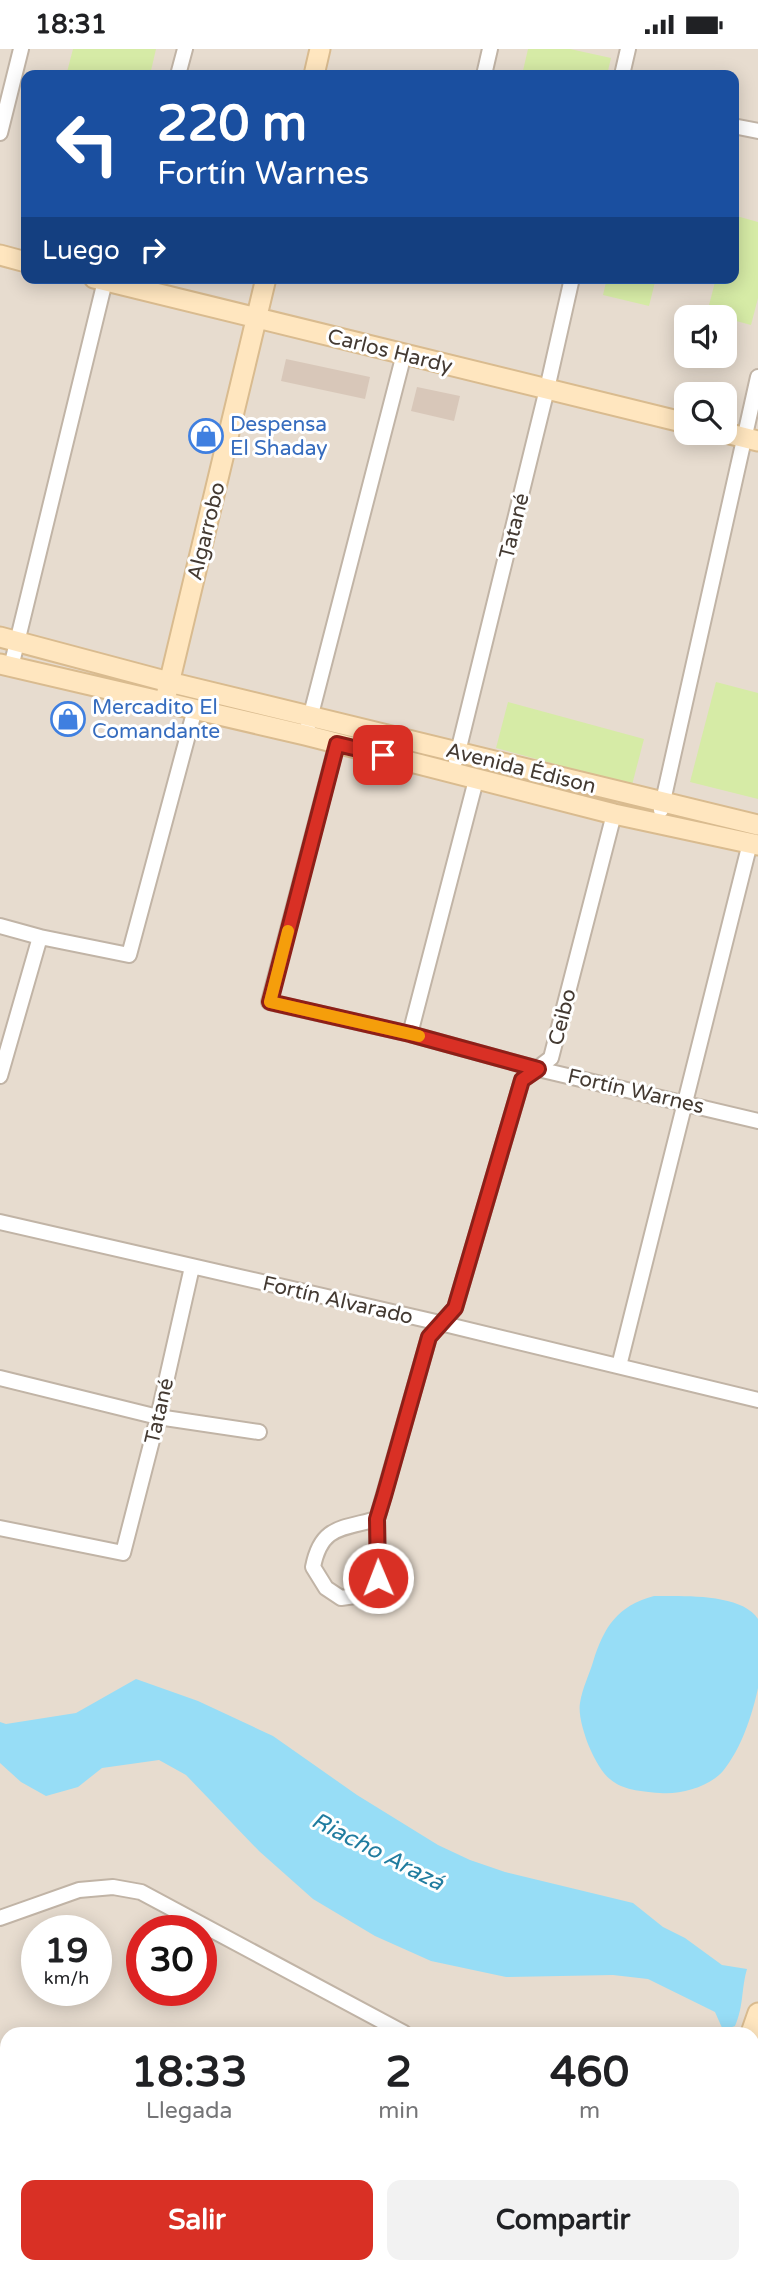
<!DOCTYPE html>
<html lang="es">
<head>
<meta charset="utf-8">
<style>
  :root { --surface:#fff; --page:#f2f2f2; --text:#202124; --muted:#757577; --accent:#d93025 }
  body { margin:0; font-family:"Varela Round",sans-serif; background:var(--page); color:var(--text); height:100vh; display:flex; flex-direction:column; font-size:26px; white-space:nowrap }
  * { box-sizing:border-box; margin:0 }
  p { font-size:23px; color:var(--muted) }
  .icon { flex:none; width:38px; height:38px; fill:none; stroke:currentColor; stroke-width:2; stroke-linecap:round; stroke-linejoin:round }
  .map { position:relative; flex:1; overflow:hidden }
  .panel { position:absolute; left:0px; top:1978px; width:760px; height:247px; display:flex; flex-direction:column; background:var(--surface); border-radius:21px 21px 0 0; box-shadow:0 4px 18px #0003 }
  .panel>* { flex:none }
  .banner { position:absolute; left:21px; top:21px; width:718px; height:214px; border-radius:14px; box-shadow:0 4px 18px #0003; background:#1a4fa0; color:#fff; overflow:hidden }
  .buttons { position:absolute; left:674px; top:256px; display:grid; gap:14px }
  .buttons a { display:grid; place-items:center; width:63px; height:63px; border-radius:14px; background:var(--surface); box-shadow:0 4px 18px #0003; font-size:35px }
  .speed { position:absolute; left:21px; top:1866px; display:flex; gap:14px; font-size:35px; font-weight:700; text-align:center }
  .speed>* { display:grid; place-content:center; width:91px; height:91px; border-radius:50%; background:var(--surface); box-shadow:0 4px 18px #0003; line-height:1 }
  .speed small { font-size:18px; font-weight:400 }
  .speed .limit { border:10px solid #d22; background:#fff; color:#111 }
  .pin { position:absolute; display:grid; place-items:center; width:60px; height:60px; color:#fff; margin:-30px; border-radius:14px; box-shadow:0 4px 10px #0006 }
  .me { position:absolute; width:77px; margin:-38px; rotate:359deg; stroke-linejoin:round; filter:drop-shadow(0 0 5px #0008) }
  .turn { display:flex; align-items:center; gap:24px; height:147px; padding:0 21px; font-size:32px }
  .turn .icon { width:91px; height:91px; stroke-width:2.5 }
  .turn b { display:block; font-size:49px; line-height:60px }
  .then { display:flex; align-items:center; height:66px; padding:0 21px; background:#0003; gap:14px; font-size:26px }
  .eta { display:flex; justify-content:space-evenly; align-items:center; height:119px; text-align:center }
  .eta b { font-size:42px; font-weight:800; line-height:49px }
  .primary-button { display:flex; gap:14px; margin-top:auto; padding:14px 21px }
  .primary-button a { flex:1; height:80px; border-radius:14px; background:var(--accent); color:#fff; font-size:28px; font-weight:800; line-height:80px; text-align:center }
  .primary-button a+a { background:var(--page); color:var(--text) }
  .status { display:flex; justify-content:space-between; align-items:center; height:49px; padding:0 35px; background:var(--surface); direction:ltr }
  .status svg { height:19px; fill:currentColor }
  .map>svg:first-child { display:block }
  .residential { fill:#e7dccf; fill-rule:evenodd }
  .green { fill:#d6eba6 }
  .water { fill:#97ddf6 }
  .building { fill:#d8c7b9 }
  .lines { fill:none; stroke-linecap:round; stroke-linejoin:round }
  .street-casing { stroke:#c1b4a6; stroke-width:18 }
  .secondary-casing { stroke:#d9bb8f; stroke-width:23 }
  .street { stroke:#fff; stroke-width:14 }
  .secondary { stroke:#ffe6bf; stroke-width:19 }
  .route-casing { stroke:#8d1f18; stroke-width:18 }
  .route { stroke:#d93025; stroke-width:12 }
  .slow { stroke:#f59e0b; stroke-width:12 }
  .labels { text-anchor:middle; stroke-width:6; stroke-linejoin:round; paint-order:stroke }
  .street-label { font-size:21px; fill:#443a32; stroke:#fff }
  .shop-label { font-size:21px; fill:#366cbe; stroke:#fff; text-anchor:start }
  .water-label { font-size:23px; font-style:italic; fill:#207c9f; stroke:#fff }
</style>
</head>
<body>
<div class="status"><b>18:31</b><svg viewBox="0 0 49 12"><path d="M0 12V9h3v3zM5 12V6h3v6zM10 12V3h3v9zM15 12V0h3v12zM26 1h20v11H26zM47 4h2v5h-2z"/></svg></div>
<div class="map">
<svg width="758" height="2223" viewBox="0 0 758 2223">
  <rect width="100%" height="100%" fill="#f3ebe1"/>
  <!-- residential -->
  <path class="residential" d="M0,0h758v2223h-758zM26,26h707v203h-707zM686,268h38v38h-38zM686,345h38v38h-38zM37,1881h59v60h-59zM142,1881h59v60h-59zM7,1984h745v233h-745z"/>
  <!-- green -->
  <path class="green" d="M73,0h83l-6,26h-68l-15,-3z
    M528,0h42l41,9 -4,17h-85z
    M733,166l25,7v76l-7,27 -44,-12 9,-35h17z
    M607,229h49l-7,28 -46,-11z
    M716,633l42,11v106l-68,-17z
    M508,653l136,37 -12,46 -136,-37z"/>
  <!-- water -->
  <path class="water" d="M654,1547c28,0 88,-3 104,23 0,22 0,48 0,69 -6,28 -17,61 -35,83 -14,16 -43,24 -63,22 -43,-3 -55,-9 -72,-49 -4,-11 -10,-29 -8,-41 2,-14 9,-28 13,-41 11,-35 24,-56 61,-66z
    M136,1630l62,22 75,35 84,59 81,50 32,15 35,12 128,31 30,24 22,11 37,27 25,4c-6,21 -3,36 -12,57l-12,4 -8,-18 -67,-33 -35,-4 -107,2 -75,-16 -56,-25 -62,-37 -54,-48 -73,-76 -27,-15 -57,8 -24,19 -32,9 -25,-14 -21,-19v-41l6,2 70,-11z"/>
  <!-- building -->
  <path class="building" d="M286,310l84,18 -5,22 -84,-18z
    M417,338l43,9 -6,25 -43,-10z"/>
  <g class="lines">
    <!-- street casing -->
    <g class="street-casing">
      <path id="street" d="M178,26l7,-26
        M484,26l6,-26
        M622,26l6,-26
        M733,77l25,5
        M0,84l21,-84
        M11,618l94,-386
        M308,677l96,-372
        M337,694l-68,259 141,32 128,35 220,52
        M456,711l91,-371 25,-111
        M661,761l97,-433
        M0,877l40,11 89,18 66,-246
        M410,985l66,-254
        M0,1027l40,-139
        M0,1173l440,101 318,77
        M619,1317l131,-523
        M0,1329l158,39 101,15
        M377,1470c-36,10 -56,7 -64,48l13,21 15,10 28,-4 9,-16 -1,-59 52,-182 26,-29 67,-228 29,-22 63,-244
        M0,1479l123,25 35,-136 34,-150
        M0,1869l79,-28 34,-3 28,5 263,141"/>
    </g>
    <!-- secondary casing -->
    <g class="secondary-casing">
      <path id="secondary" d="M314,26l6,-26
        M0,206l26,7
        M94,229l592,145
        M722,383l36,9
        M0,588l169,45 589,143
        M0,615l305,71 309,79 144,31
        M167,643l99,-414
        M751,1984l7,-20
        M692,2223l2,-6"/>
    </g>
    <!-- street -->
    <use href="#street" class="street"/>
    <!-- secondary -->
    <use href="#secondary" class="secondary"/>
  </g>
  <g class="lines">
    <!-- route casing -->
    <g class="route-casing">
      <path id="route" d="M378,1529l-1,-59 7,-23 45,-159 26,-29 67,-228 16,-11 -128,-35 -140,-32 67,-258 46,11"/>
    </g>
    <!-- route -->
    <use href="#route" class="route"/>
    <!-- slow -->
    <path class="slow" d="M288,882l-18,71 149,34"/>
  </g>
  <!-- icons -->
  <defs>
    <g id="shop-ring" transform="scale(1.75)"><circle r="9.5" fill="#fff" stroke="#3f7fe0" stroke-width="1.5"/><path d="M-5-2.5h2.3a2.7 3.5 0 0 1 5.4 0H5L5.5 6h-11ZM-1.5-2.5h3a1.5 2.3 0 0 0-3 0Z" fill="#3f7fe0"/></g>
  </defs>
  <g fill-rule="evenodd">
    <use href="#shop-ring" x="206" y="387"/>
    <use href="#shop-ring" x="68" y="670"/>
  </g>
  <g class="labels">
    <!-- street labels -->
    <g class="street-label">
      <text transform="translate(390 302) rotate(14)" y="7">Carlos Hardy</text>
      <text transform="translate(514 477) rotate(-76)" y="7">Tatané</text>
      <text transform="translate(206 482) rotate(-76)" y="7">Algarrobo</text>
      <text transform="translate(521 719) rotate(14)" y="7">Avenida Édison</text>
      <text transform="translate(562 968) rotate(-76)" y="7">Ceibo</text>
      <text transform="translate(636 1042) rotate(13)" y="7">Fortín Warnes</text>
      <text transform="translate(338 1251) rotate(13)" y="7">Fortín Alvarado</text>
      <text transform="translate(159 1362) rotate(-77)" y="7">Tatané</text>
    </g>
    <!-- shop labels -->
    <g class="shop-label">
      <text x="230" y="382">Despensa<tspan x="230" dy="24">El Shaday</tspan></text>
      <text x="92" y="665">Mercadito El<tspan x="92" dy="24">Comandante</tspan></text>
    </g>
    <!-- water labels -->
    <g class="water-label">
      <text transform="translate(378 1802) rotate(27)" y="8">Riacho Arazá</text>
    </g>
  </g>
</svg>
<div class="buttons">
<a><svg class="icon" aria-label="sound" viewBox="0 0 24 24"><path d="M4 9h4l5-4v14l-5-4H4zM17 9q2 3 0 6"/></svg></a>
<a><svg class="icon" aria-label="search" viewBox="0 0 24 24"><circle cx="10" cy="10" r="6"/><path d="M15 15l6 6"/></svg></a>
</div>
<div class="speed"><div>19<small>km/h</small></div><div class="limit">30</div></div>
<div class="pin" style="left:383px;top:706px;background:#d93025"><svg class="icon" aria-label="arrive" viewBox="0 0 24 24"><path d="M6 21V4h12l-3 4 3 4H6"/></svg></div>
<svg class="me" style="left:378px;top:1529px" viewBox="-20 -20 40 40"><circle r="17" fill="#d93025" stroke="#fff" stroke-width="3"/><path d="M0-11L8 9 0 5-8 9z" fill="#fff"/></svg>
<div class="banner">
<div class="turn"><svg class="icon" aria-label="left" viewBox="0 0 24 24"><path d="M17 20v-9H6M10 6l-5 5 5 5"/></svg><div><b>220 m</b>Fortín Warnes</div></div>
<div class="then">Luego<svg class="icon" aria-label="right" viewBox="0 0 24 24"><path d="M7 20v-9h11M14 6l5 5-5 5"/></svg></div>
</div>
<section class="panel">
<div class="eta">
<div><b>18:33</b><p>Llegada</p></div>
<div><b>2</b><p>min</p></div>
<div><b>460</b><p>m</p></div>
</div>
<div class="primary-button"><a>Salir</a><a>Compartir</a></div>
</section>
</div>
</body>
</html>
